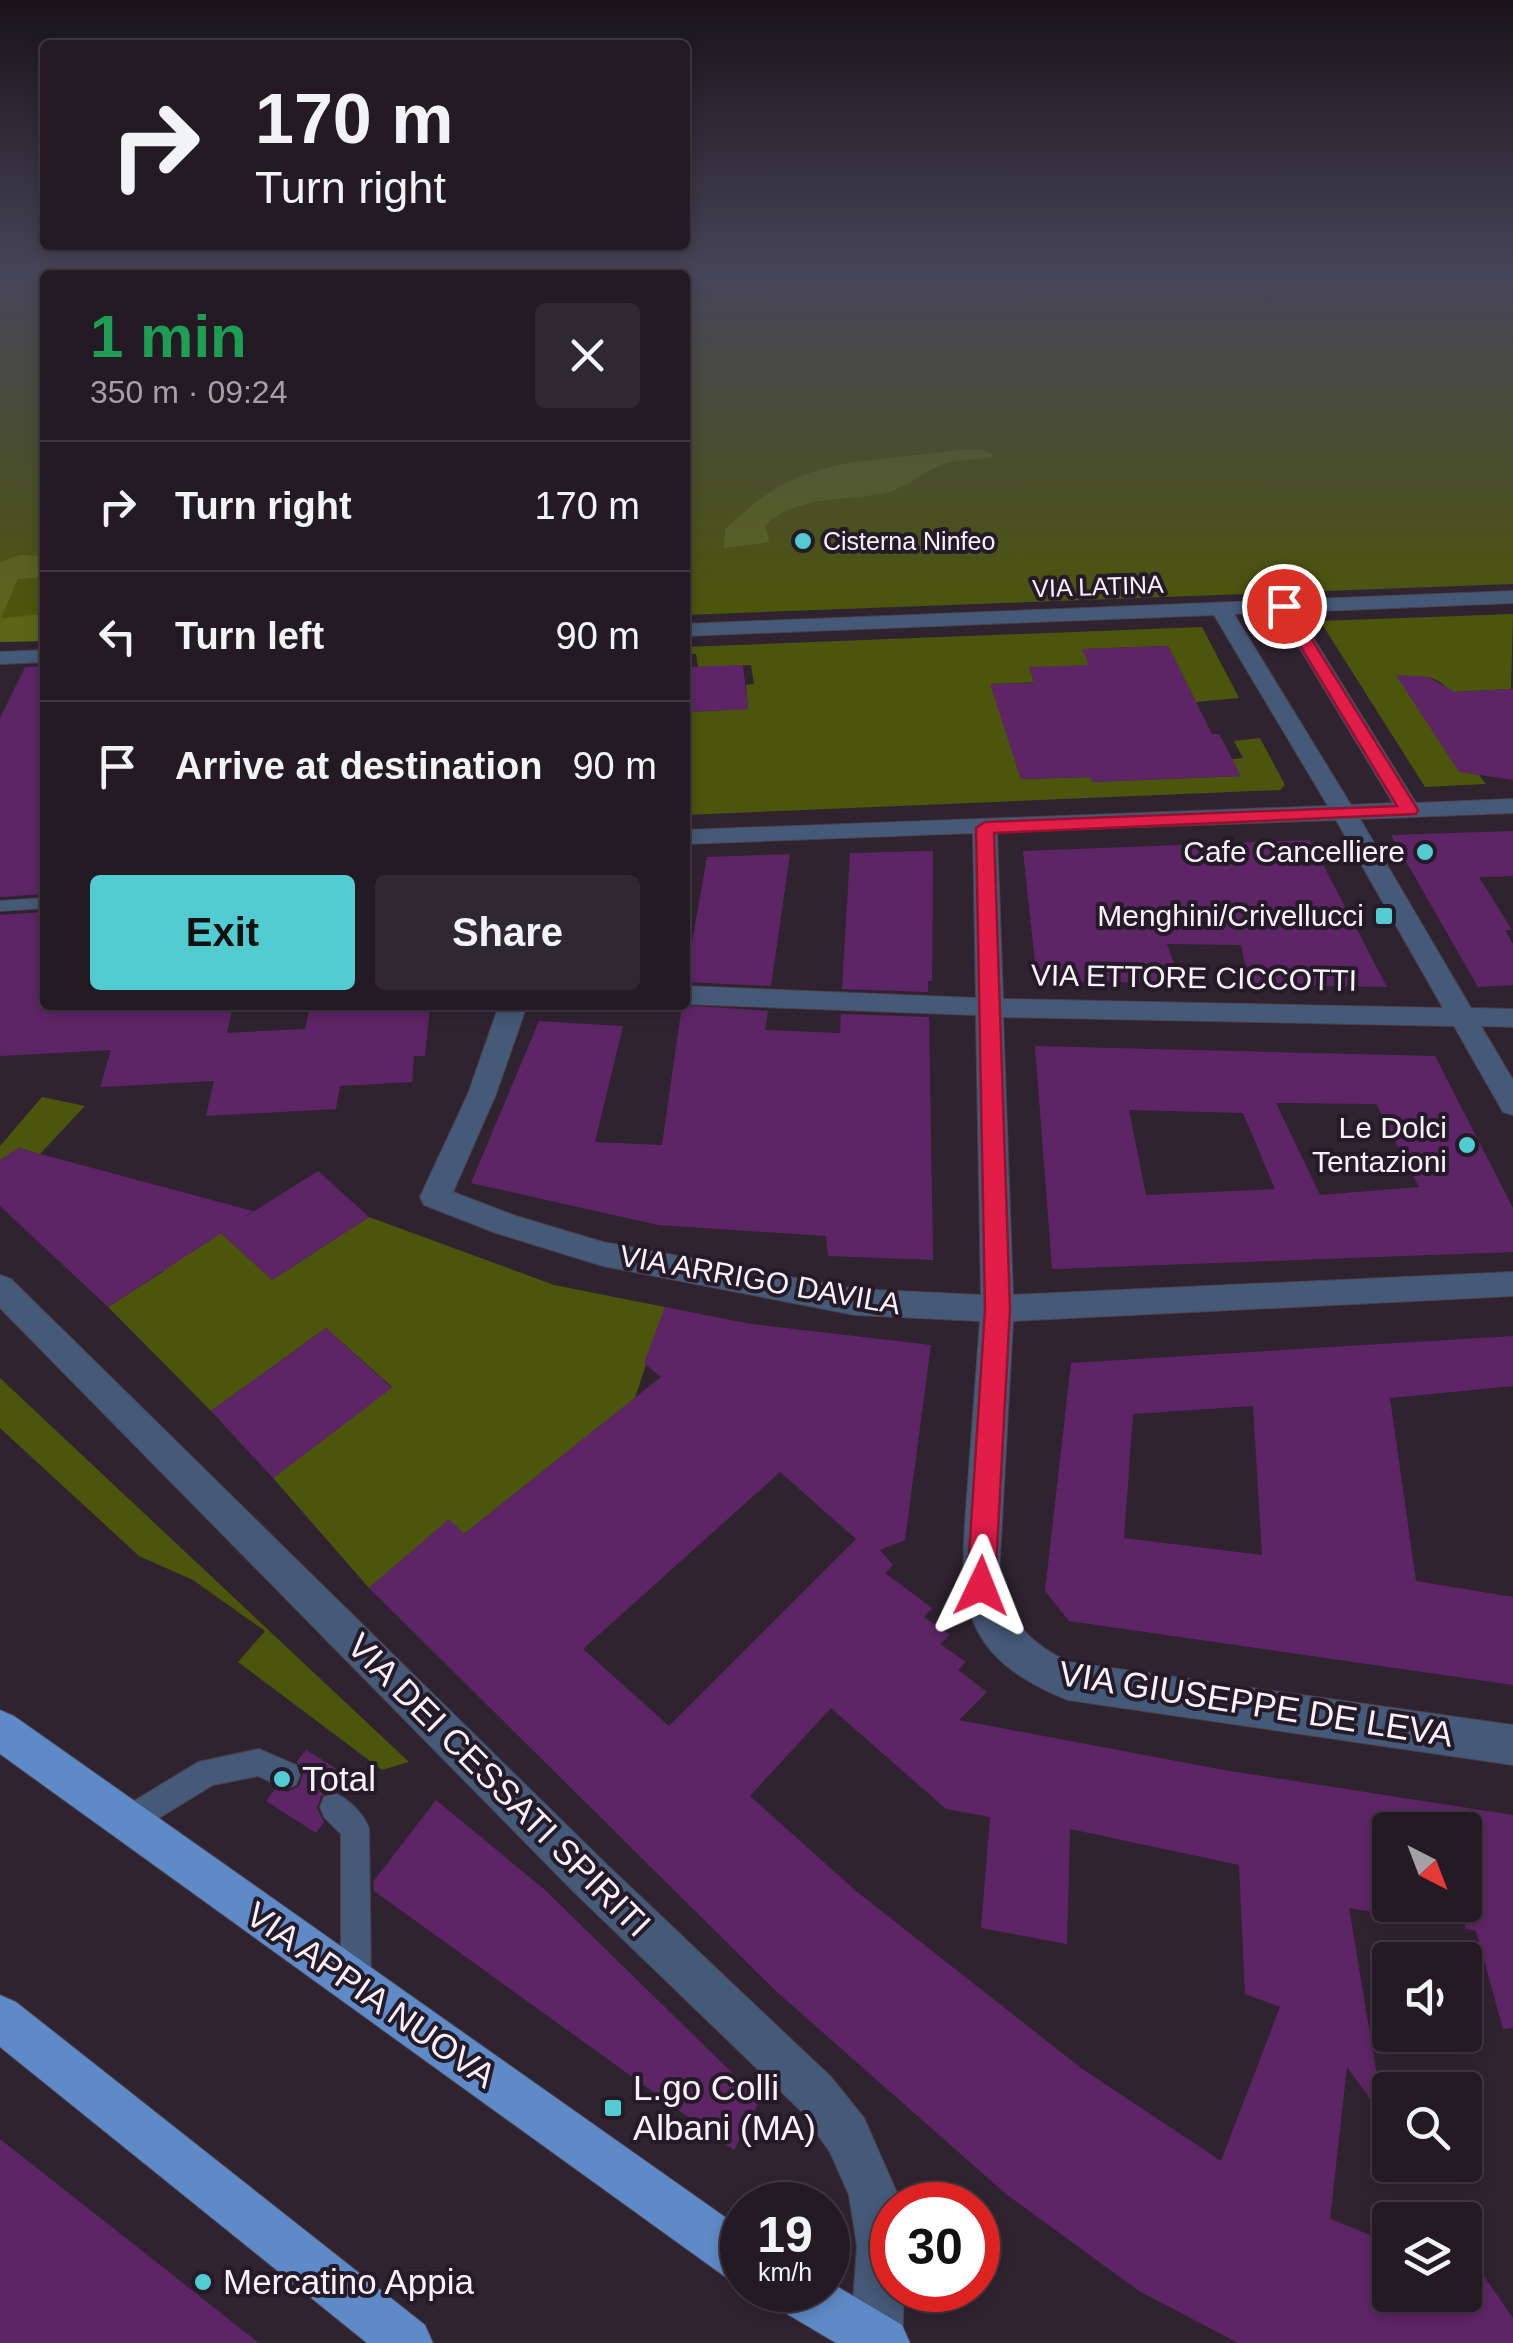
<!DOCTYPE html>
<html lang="en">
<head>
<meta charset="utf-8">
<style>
  :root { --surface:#231a24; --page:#2f2731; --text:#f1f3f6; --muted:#a3a1a6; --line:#403841; --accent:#52ccd0 }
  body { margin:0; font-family:Arial,sans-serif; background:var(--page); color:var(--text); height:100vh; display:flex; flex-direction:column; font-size:38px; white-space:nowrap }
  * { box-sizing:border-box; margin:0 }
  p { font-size:32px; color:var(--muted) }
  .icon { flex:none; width:55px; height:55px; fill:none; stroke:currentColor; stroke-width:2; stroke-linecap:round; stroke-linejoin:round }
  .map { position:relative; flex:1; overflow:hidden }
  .panel { position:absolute; left:40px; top:270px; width:650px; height:740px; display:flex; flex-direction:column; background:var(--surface); border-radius:10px; box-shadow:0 5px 15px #0003,0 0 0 2px var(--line) }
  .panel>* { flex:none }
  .top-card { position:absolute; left:40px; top:40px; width:650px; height:210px; border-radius:10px; box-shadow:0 5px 15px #0003,0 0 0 2px var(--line); background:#231a24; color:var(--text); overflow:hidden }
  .needle { width:65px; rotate:138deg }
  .buttons { position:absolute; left:1372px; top:1812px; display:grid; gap:20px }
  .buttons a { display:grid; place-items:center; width:110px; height:110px; border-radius:10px; background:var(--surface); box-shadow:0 5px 15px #0003,0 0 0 2px var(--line); font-size:50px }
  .speed { position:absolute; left:720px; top:2182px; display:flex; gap:20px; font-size:50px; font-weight:700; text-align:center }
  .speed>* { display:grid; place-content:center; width:130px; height:130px; border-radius:50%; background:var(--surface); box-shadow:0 5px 15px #0003,0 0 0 2px var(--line); line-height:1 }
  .speed small { font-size:25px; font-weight:400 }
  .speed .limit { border:15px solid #d22; background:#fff; color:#111 }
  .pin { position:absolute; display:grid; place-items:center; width:85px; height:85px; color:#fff; margin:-42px; border:5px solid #fff; border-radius:50%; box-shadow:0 2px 10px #0007 }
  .me { position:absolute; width:110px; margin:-55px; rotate:2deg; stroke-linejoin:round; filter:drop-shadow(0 0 8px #0008) }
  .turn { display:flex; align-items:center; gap:35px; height:210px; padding:0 50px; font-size:45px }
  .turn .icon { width:130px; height:130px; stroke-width:2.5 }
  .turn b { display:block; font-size:70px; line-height:85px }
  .round { display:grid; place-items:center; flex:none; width:105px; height:105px; border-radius:10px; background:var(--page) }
  .overview { display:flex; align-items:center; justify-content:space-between; height:170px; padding:0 50px }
  h1 { font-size:60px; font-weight:700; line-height:75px; color:#1e9e55 }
  .action { display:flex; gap:20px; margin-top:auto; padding:20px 50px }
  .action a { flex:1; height:115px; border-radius:10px; background:var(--accent); color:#111; font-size:40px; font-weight:700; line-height:115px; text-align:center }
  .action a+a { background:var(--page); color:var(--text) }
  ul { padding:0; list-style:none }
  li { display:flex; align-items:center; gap:30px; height:130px; padding:0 50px; border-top:2px solid var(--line) }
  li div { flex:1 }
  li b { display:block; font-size:38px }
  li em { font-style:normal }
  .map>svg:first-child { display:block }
  .green { fill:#4c550c }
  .forest { fill:#5b651a }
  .building { fill:#5e2566; fill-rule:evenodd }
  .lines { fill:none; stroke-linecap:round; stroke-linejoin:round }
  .service-casing { stroke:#4b404c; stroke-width:2 }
  .minor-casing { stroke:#4b404c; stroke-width:2 }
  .primary-casing { stroke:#4b404c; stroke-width:2 }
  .service { fill:#455a78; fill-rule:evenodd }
  .minor { fill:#455a78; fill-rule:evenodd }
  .primary { fill:#5e8bc7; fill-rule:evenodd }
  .route { fill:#e11d48; stroke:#92132f; stroke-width:2.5 }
  .poi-dot { fill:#52ccd0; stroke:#251a27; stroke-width:4 }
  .labels { text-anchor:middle; stroke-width:8; stroke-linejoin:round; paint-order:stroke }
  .far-poi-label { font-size:25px; fill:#f9f1fa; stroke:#251a27; text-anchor:start }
  .far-street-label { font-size:25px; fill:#f9f1fa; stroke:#251a27 }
  .poi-label { font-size:30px; fill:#f9f1fa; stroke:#251a27; text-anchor:end }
  .street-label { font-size:30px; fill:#f9f1fa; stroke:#251a27 }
  .near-street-label { font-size:35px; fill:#f9f1fa; stroke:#251a27 }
  .near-poi-label { font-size:35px; fill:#f9f1fa; stroke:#251a27; text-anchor:start }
</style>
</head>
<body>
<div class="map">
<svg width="1513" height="2343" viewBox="0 0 1513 2343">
  <rect width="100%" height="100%" fill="#2f2330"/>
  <!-- green -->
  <path class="green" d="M0,279h45v362l-45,1z
    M685,279h828v305l-828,31z
    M1513,614l-2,75 -60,3c-11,-13 -25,-19 -41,-13l-5,9 54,83 20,4 7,9 -61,3 -105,-166z
    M1202,627l37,71 -43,4 -28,-56 -85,3 26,63 -41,-31 -77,3 30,95 69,-2 3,5 147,-6 -8,-17 11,-1 -9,-17 26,-3 25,47 -5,5 -595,25v-103l63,-3 -2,-24 8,-1 -3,-19 -53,2 -2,-13h-11v-7z
    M42,1097l43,9 -45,48 -21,-6 -19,12v-14z
    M369,1217l185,68 111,22 -30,91 -171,136 -15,-14 -80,68 -96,-110 119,-91 -66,-59 -115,83 -103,-104 56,-36 4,-35 21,18 32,-21 51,47z
    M0,1378l409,384 -27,8 -144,-108 27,-31 -72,-51 -54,-24 -139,-128z"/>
  <!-- forest -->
  <path class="forest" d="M956,450h27l12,6c-17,5 -36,2 -54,9 -20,8 -34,23 -56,28 -37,8 -90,2 -119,32l3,17 -45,6 1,-19c20,-18 43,-39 69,-50 51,-22 108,-20 162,-29z
    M20,555l25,1v21l-27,2 -17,39 44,-4v27l-45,1v-80z"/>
  <!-- building -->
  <path class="building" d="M1168,646l44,88h7l22,42 -149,6 -2,-5 -69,2 -31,-95 44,-1 -5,-16 60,-2 -7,-16z
    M743,665l5,44 -63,3v-45z
    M45,666v228l-45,3v-179l25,-51z
    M1396,675l32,2 27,15 58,-3v91l-54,-8z
    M1513,831v45l-34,1 33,53h-7l8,14v41l-35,2 -87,-152z
    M1310,840l77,147 -138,-3 -8,-39 -74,-1 14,39 -144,-2 -14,-130z
    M933,851l-1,130h-4v11l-86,-3 8,-136z
    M790,854l-19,132 -86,-4 22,-125z
    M45,912v93h188l-6,28 78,-4 4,-18 121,-6 -5,51h-11l-2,26 -72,4 -4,23 -130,7 8,-35 -114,6 11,-37 -111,6v-141z
    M682,1005l86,6 -3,19 75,3 1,-19 88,3 4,243 -105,-4 -2,-20 -168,-11 -187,-42 68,-162 84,5 -28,116 67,3z
    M1035,1046l400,10 78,152v44l-461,17zM1276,1103l100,1 43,83 -99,8zM1129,1110l114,3 32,76 -129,6z
    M18,1148l235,63 -13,9 78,-49 51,46 -97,63 -51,-47 -113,74 -108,-101v-46z
    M665,1307l86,17 180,21 -26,195 -25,10 13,15 -8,8 47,35 -8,9 26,18 -10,9 26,18 -8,8 29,22 -28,28 265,50 289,45v213l-10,1 -27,-98 -11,-2v-99h-75v85l-41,-7 35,210 -37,-51 -17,152 60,24v52h75v-46l48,69v25h-275l-99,-52 -133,-97 -229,-202 -408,-404 80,-69 15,15 197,-157 -17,-14zM780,1472l76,67 -187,187 -86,-77zM831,1708l115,101 44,8 -9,111 86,16 3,-115 169,36 6,129 35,13 -59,154 -140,-93 -225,-177 -106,-95z
    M326,1328l66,60 -119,90 -62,-67z
    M1513,1336v50l-123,12 26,183 97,16v88l-444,-64 -24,-30 26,-228zM1253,1406l9,149 -138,-17 9,-124z
    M306,1750l49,30 -10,14 -12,-4 -12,6 -4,12 7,14 -8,11 -50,-32 10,-13 11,4 12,-6 4,-12 -6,-13z
    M436,1800l109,90 215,210 -26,50 -360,-259 -1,-9z
    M0,2139l259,204h-259z"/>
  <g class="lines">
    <!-- service casing -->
    <g class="service-casing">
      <path id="service" d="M45,898v10l-45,3v-10z
        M259,1749l37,16 4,10 -4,10 -10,4 -28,-13 -45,9 -77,47 -10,4 -10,-4 -4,-10 4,-10 82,-50z
        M334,1793c15,6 29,20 35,35l2,154 -4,11 -11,4 -11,-4 -4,-11v-148l-17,-17 -4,-10 4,-10z"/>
    </g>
    <!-- minor casing -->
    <g class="minor-casing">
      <path id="minor" d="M1513,591v12l-216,9 119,191 97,-4v14l-153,6 111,189 42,1v18l-32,-1 32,54v35l-10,-3 -49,-86 -451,-9 10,278 500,-23v24l-500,25 -14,254c6,43 31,69 70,87l444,63v40l-445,-65c-118,-47 -108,-109 -100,-218 4,-54 8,-107 12,-161l-125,-6 -252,-49 -107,-33 -72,-28 -4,-8 48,-103 31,-89h28l-31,89 -43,98 63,24 87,26 252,47 126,6 -5,-280 -291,-11v-18l291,12 -3,-165 -288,11v-14l643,-24 -114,-191 -529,21v-12zM1278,612l115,191 -42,2 -117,-191zM1336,820l107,188 -440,-9 -6,-167z
        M45,650v12l-45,2v-12z
        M0,1275l11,4 592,582 228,216 33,41 33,75 2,12h-7v85h12l-2,53h-52l7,-97 -8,-51 -19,-43 -31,-43 -226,-218 -573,-583z"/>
    </g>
    <!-- primary casing -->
    <g class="primary-casing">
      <path id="primary" d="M0,1710l14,6 728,513v54l-18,-7 -724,-522z
        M0,1995l16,7 409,323 8,18h-66l-367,-296z
        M828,2281l74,44 8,18h-74l-59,-35 -7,-18h58z"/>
    </g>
    <!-- service -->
    <use href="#service" class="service"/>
    <!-- minor -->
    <use href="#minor" class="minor"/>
    <!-- primary -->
    <use href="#primary" class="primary"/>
  </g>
  <!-- sky -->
  <linearGradient id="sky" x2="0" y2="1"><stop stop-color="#1a131a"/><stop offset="0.46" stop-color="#474559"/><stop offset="1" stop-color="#474559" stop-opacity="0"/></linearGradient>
  <rect width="1513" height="607" fill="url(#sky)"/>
  <!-- route -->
  <path class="route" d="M1284,601l7,5 127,204 -2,4 -422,19 16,476 -15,277 -4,10 -10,3 -10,-3 -4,-10 18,-277 -9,-481 9,-6 412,-16 -121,-200z"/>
  <!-- markers -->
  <g class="poi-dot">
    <circle cx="803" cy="541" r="10"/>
    <circle cx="1425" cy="852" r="10"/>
    <rect x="1374" y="906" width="20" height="20" rx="5"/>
    <circle cx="1467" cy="1145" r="10"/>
    <circle cx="282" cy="1779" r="10"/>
    <rect x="603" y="2098" width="20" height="20" rx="5"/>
    <circle cx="203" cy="2282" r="10"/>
  </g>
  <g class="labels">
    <!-- far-poi labels -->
    <g class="far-poi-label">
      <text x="823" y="550">Cisterna Ninfeo</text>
    </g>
    <!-- far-street labels -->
    <g class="far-street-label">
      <text transform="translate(1098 586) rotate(-2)" y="9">VIA LATINA</text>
    </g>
    <!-- poi labels -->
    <g class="poi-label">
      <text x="1405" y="862">Cafe Cancelliere</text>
      <text x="1364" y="926">Menghini/Crivellucci</text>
      <text x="1447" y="1138">Le Dolci<tspan x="1447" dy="34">Tentazioni</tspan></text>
    </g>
    <!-- street labels -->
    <g class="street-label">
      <text transform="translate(1194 978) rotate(1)" y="10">VIA ETTORE CICCOTTI</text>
      <text transform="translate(760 1280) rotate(10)" y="10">VIA ARRIGO DAVILA</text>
    </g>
    <!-- near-street labels -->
    <g class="near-street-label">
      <text transform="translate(1256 1704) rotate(9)" y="12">VIA GIUSEPPE DE LEVA</text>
      <text transform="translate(499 1785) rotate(45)" y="12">VIA DEI CESSATI SPIRITI</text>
      <text transform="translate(371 1995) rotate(35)" y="12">VIA APPIA NUOVA</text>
    </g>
    <!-- near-poi labels -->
    <g class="near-poi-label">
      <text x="302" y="1791">Total</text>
      <text x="633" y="2100">L.go Colli<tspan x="633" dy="40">Albani (MA)</tspan></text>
      <text x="223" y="2294">Mercatino Appia</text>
    </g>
  </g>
</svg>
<div class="buttons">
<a><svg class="needle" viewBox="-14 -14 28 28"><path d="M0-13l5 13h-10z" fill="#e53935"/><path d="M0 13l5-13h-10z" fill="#a3a1a6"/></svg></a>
<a><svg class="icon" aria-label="sound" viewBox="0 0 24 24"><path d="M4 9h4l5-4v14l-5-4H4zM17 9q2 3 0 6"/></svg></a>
<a><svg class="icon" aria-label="search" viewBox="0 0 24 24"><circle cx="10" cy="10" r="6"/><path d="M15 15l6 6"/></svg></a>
<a><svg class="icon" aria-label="layers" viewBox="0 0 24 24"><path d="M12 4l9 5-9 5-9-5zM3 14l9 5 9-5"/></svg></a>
</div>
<div class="speed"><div>19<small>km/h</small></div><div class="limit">30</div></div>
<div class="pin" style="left:1284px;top:606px;background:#d93025"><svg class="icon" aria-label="arrive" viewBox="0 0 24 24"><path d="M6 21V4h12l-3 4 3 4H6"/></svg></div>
<svg class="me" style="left:981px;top:1586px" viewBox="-20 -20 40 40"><path d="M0-17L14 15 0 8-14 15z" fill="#e11d48" stroke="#fff" stroke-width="4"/></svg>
<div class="top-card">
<div class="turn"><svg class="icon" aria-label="right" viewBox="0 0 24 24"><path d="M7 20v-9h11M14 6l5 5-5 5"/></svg><div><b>170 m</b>Turn right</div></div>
</div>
<section class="panel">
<div class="overview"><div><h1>1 min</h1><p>350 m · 09:24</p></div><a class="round"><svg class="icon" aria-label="close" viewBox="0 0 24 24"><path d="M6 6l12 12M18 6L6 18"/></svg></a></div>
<ul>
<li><svg class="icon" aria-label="right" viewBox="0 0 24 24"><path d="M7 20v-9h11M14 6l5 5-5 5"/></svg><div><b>Turn right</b></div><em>170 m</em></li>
<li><svg class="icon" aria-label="left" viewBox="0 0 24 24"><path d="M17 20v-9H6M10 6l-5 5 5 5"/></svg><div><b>Turn left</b></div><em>90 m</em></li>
<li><svg class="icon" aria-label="arrive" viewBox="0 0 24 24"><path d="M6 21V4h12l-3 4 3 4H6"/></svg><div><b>Arrive at destination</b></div><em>90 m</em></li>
</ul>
<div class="action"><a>Exit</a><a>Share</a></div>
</section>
</div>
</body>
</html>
